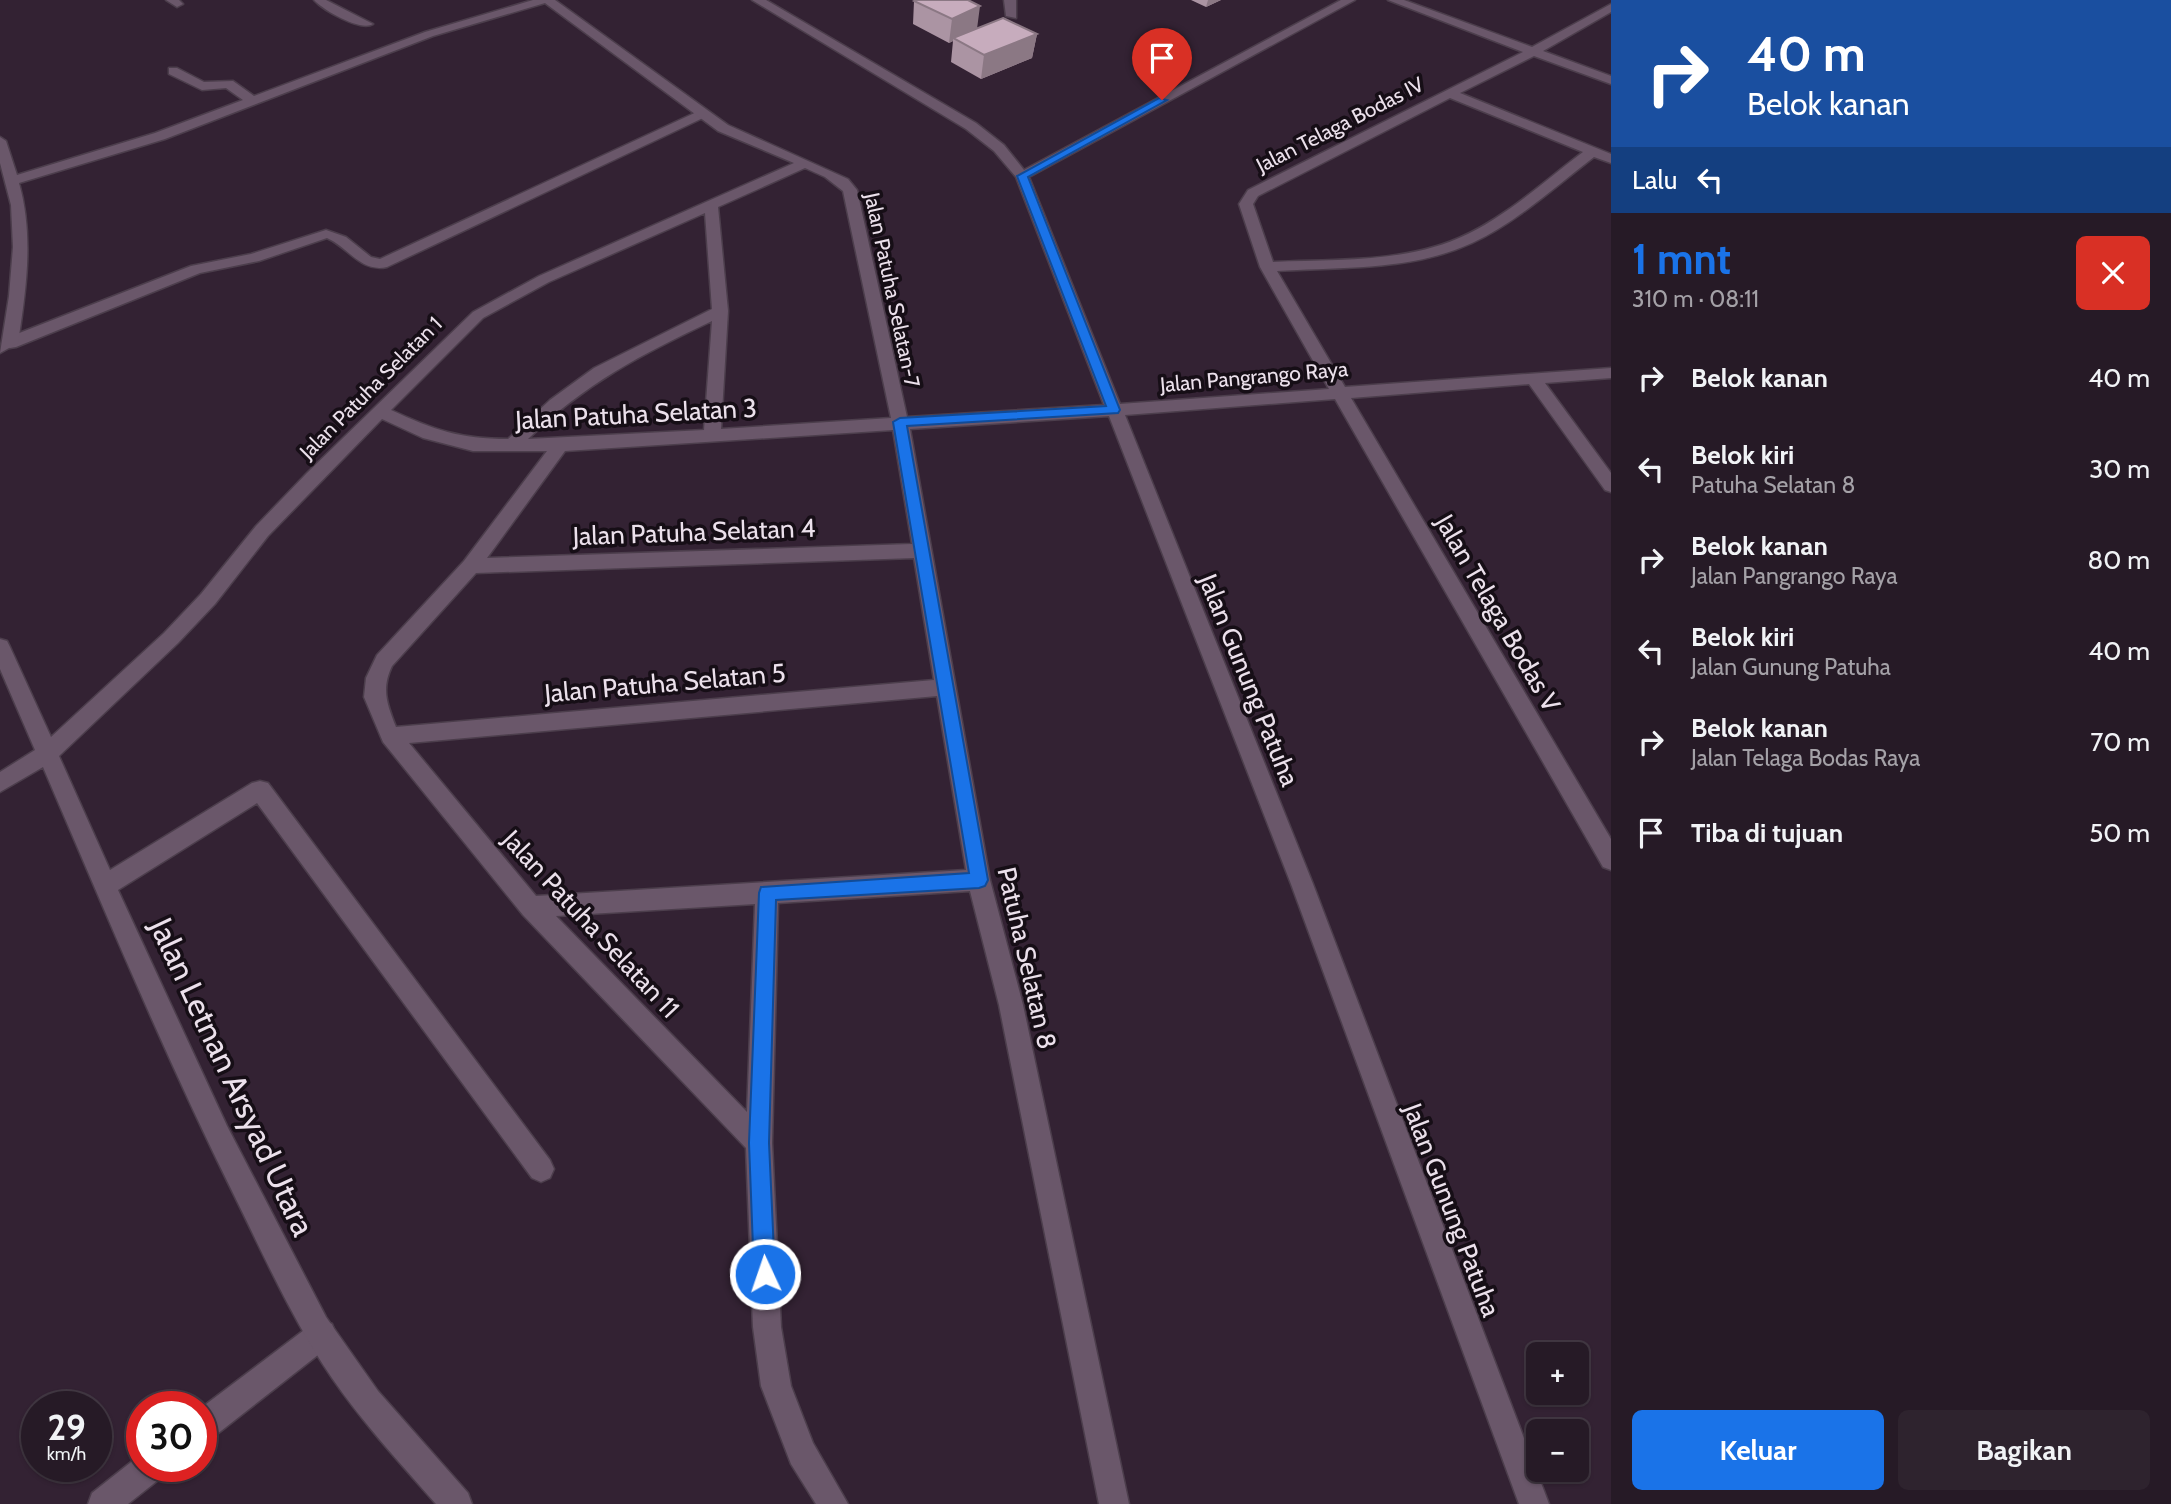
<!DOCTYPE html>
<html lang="id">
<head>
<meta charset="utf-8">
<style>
  :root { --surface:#261a26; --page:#2e232e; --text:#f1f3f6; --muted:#a4a1a7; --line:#423843; --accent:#1a73e8 }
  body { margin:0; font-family:Cabin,sans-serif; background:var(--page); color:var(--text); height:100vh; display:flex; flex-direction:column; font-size:26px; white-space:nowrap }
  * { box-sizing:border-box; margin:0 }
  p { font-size:23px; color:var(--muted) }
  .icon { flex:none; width:38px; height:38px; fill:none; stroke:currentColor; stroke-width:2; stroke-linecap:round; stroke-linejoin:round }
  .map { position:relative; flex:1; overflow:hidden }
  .side { display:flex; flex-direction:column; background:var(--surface); width:560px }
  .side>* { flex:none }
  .banner { background:#1a4fa0; color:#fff; overflow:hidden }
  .buttons { position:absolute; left:1526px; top:1342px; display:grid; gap:14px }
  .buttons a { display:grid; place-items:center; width:63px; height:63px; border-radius:10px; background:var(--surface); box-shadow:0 2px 5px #0004,0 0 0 2px var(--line); font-size:35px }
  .speed { position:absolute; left:21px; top:1391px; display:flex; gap:14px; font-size:35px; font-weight:700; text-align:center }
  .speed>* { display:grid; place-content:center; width:91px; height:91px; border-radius:50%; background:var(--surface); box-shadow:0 2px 5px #0004,0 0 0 2px var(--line); line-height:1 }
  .speed small { font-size:18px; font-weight:400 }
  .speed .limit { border:10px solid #d22; background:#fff; color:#111 }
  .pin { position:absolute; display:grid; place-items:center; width:60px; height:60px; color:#fff; margin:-72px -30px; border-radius:50% 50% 50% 0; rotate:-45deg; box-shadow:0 0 7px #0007 }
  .pin .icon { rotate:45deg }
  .me { position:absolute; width:77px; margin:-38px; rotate:357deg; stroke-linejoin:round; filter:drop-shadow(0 0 5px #0008) }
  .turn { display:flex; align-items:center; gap:24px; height:147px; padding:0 21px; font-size:32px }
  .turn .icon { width:91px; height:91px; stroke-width:2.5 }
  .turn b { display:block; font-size:49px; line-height:60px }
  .then { display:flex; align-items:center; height:66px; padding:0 21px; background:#0003; gap:14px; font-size:26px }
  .round { display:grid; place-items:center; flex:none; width:74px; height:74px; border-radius:10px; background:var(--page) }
  .headline { display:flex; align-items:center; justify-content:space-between; height:119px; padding:0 21px }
  h1 { font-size:42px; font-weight:700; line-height:52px; color:var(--accent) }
  .action { display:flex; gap:14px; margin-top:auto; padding:14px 21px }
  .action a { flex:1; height:80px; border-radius:10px; background:var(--accent); color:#fff; font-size:28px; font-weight:700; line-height:80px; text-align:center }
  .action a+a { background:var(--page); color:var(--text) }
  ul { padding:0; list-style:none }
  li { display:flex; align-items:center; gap:21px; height:91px; padding:0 21px }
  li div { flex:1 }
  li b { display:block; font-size:26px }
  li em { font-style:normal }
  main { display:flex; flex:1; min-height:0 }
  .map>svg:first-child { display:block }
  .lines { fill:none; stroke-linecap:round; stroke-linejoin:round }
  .lane-casing { stroke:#4c3e4c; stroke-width:3 }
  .street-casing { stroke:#4c3e4c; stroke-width:3 }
  .lane { fill:#6a576a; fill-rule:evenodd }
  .street { fill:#6a576a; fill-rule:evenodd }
  .wall { fill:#ab94a3 }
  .shaded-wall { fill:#8b7884 }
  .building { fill:#c7acbd; stroke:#8b7884; stroke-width:2 }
  .route { fill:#1a73e8; stroke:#114b97; stroke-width:2 }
  .labels { text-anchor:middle; stroke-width:7; stroke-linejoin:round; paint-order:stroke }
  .far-street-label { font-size:21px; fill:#ebe0eb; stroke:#160e16 }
  .street-label { font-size:26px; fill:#ebe0eb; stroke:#160e16 }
  .near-street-label { font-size:32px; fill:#ebe0eb; stroke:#160e16 }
</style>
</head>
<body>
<main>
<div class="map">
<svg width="1611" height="1504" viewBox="0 0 1611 1504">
  <rect width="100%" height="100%" fill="#323"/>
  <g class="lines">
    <!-- lane casing -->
    <g class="lane-casing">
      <path id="lane" d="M701,110l4,1v6l-318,150c-26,6 -39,-20 -60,-29l-68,23 -59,12 -184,74 -6,1 -8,-5 2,-4 187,-73 60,-12 75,-24 20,7 25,20 9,2z
        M322,1320l10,4 4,10 -4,10 -120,94 -11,4v-34l111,-84z
        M140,1455l2,11h24l-4,11 -34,27h-40l4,-11z"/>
    </g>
    <!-- street casing -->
    <g class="street-casing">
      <path id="street" d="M166,0h13l4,4 -6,3z
        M314,0h12l47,24c-12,8 -50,-14 -59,-24z
        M533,0h22l173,125 120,54 9,11 50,227 197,-12 -88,-228 -22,-26 -28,-22 -214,-129h14l210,123 28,22 20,25 317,-170h14l-326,177 91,227 209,-15 -69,-122 -21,-63 9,-14 275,-138 -135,-52h16l128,47 79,-43v8l-68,39 68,25v8l-77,-28 -74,37 151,61v9l-17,-6c-39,30 -77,65 -122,86 -60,28 -132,24 -195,28l68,116 266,-19v10l-66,5 66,90v19l-6,-2 -76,-106 -178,14 260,441v31l-8,-3 -268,-468 -210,16 188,469 236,620h-30l-228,-620 -182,-468 -199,13 80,451 33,125 106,499h-30l-100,-499 -29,-114 -192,12 -6,240 9,184 10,59 22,57 35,61h-32l-25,-40 -30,-78 -8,-59 -7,-179 -223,-233 -140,-173 -19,-45 2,-19 11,-23 87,-94 83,-110h-74l-50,-13 -41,-19 -114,117 -53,68 -37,39 -119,113 51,114 142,-87 8,-2 8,2 282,377 4,9 -4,9 -9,4 -9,-4 -275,-375 -139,87 109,236 99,191 52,74 90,102 4,11h-36c-36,-41 -73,-81 -104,-126 -39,-57 -67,-120 -97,-181 -70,-141 -130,-286 -192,-430l-43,25v-20l35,-22 -35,-81v-30l7,2 3,6 41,90 113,-104 37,-39 55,-68 51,-53 166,-161 66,-36 255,-113 -76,-32 -173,-128 -112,33 -268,103 -146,44c15,53 7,107 -1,160l-18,10 9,-57 4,-49 -2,-42 -11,-42v-26l6,4 11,34 138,-42 88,-33 -17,-12 -24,2 -33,-16v-6h8l27,14 29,-1 21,15 171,-64zM1450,98l133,54c-40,30 -78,66 -124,86 -57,25 -125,21 -186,24l-20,-58 5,-8zM805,168l20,9 18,14 48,227 -170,11 7,-118 -10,-104zM705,213l7,96 -118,59 -44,32 -42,39c-48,0 -74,-9 -117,-29l92,-92 66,-36zM712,321l-8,109 -176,9c56,-55 114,-85 184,-118zM893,430l19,114 -425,14 78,-107zM914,558l20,122 -538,47c-9,-23 -15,-38 -4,-61l84,-93zM937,696l29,174 -430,26 -127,-153zM755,904l-8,208 -191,-196z
        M1004,0h12v18l-10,-2z"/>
    </g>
    <!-- lane -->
    <use href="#lane" class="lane"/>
    <!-- street -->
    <use href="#street" class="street"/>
  </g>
  <!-- wall -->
  <path class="wall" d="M1191,0h30l-15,7z
    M914,1l63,27 60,6 -5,24 -51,21 -30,-17 2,-21 -4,2 -36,-19z"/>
  <!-- shaded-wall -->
  <path class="shaded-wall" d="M1208,0h13l-15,7z
    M980,6l-3,23 -24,9v3l-4,2 3,-24z
    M1037,34l-5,24 -51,21 3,-24z"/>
  <!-- building -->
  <path class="building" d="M916,0h52l12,6 -28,13 -38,-18z
    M1003,18l34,16 -53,21 -31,-17z"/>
  <!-- route -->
  <path class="route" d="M1159,98l8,2 -139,77 92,233 -2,3 -211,13 81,454 -3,6 -6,2 -203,12 -7,243 6,131 -3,7 -7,4 -8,-4 -3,-7 -5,-131 10,-250 2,-6 208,-14 -76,-451 7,-4 206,-12 -89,-230z"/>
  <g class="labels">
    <!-- far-street labels -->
    <g class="far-street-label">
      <text transform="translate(1340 125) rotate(-27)" y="7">Jalan Telaga Bodas IV</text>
      <text transform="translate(892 290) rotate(78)" y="7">Jalan Patuha Selatan-7</text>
      <text transform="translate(1254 377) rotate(-5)" y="7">Jalan Pangrango Raya</text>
      <text transform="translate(371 388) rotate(-45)" y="7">Jalan Patuha Selatan 1</text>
    </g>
    <!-- street labels -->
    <g class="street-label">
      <text transform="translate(636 414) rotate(-3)" y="9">Jalan Patuha Selatan 3</text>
      <text transform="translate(694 532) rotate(-2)" y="9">Jalan Patuha Selatan 4</text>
      <text transform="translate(1498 613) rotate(60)" y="9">Jalan Telaga Bodas V</text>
      <text transform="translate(1249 680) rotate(68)" y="9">Jalan Gunung Patuha</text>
      <text transform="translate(665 683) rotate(-5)" y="9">Jalan Patuha Selatan 5</text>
      <text transform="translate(591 924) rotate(47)" y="9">Jalan Patuha Selatan 11</text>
      <text transform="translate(1027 958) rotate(77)" y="9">Patuha Selatan 8</text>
      <text transform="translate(1452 1210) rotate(69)" y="9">Jalan Gunung Patuha</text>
    </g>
    <!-- near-street labels -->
    <g class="near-street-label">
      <text transform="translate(232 1077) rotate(65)" y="11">Jalan Letnan Arsyad Utara</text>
    </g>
  </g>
</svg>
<div class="buttons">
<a>+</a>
<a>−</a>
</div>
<div class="speed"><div>29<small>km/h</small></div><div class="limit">30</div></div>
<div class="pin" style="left:1162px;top:100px;background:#d93025"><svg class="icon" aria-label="arrive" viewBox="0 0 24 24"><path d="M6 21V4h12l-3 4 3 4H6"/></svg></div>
<svg class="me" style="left:765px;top:1274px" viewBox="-20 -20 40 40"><circle r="17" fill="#1a73e8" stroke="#fff" stroke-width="3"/><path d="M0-11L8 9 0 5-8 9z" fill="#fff"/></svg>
</div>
<section class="side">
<div class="banner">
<div class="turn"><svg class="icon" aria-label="right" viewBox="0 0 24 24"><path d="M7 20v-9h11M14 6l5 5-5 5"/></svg><div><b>40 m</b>Belok kanan</div></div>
<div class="then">Lalu<svg class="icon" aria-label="left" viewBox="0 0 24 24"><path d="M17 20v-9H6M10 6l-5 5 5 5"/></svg></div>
</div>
<div class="headline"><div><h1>1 mnt</h1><p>310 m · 08:11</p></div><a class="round" style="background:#d93025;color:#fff"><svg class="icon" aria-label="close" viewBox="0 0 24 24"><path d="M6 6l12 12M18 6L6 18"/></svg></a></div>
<ul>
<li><svg class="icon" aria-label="right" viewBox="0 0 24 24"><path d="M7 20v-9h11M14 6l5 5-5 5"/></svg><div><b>Belok kanan</b></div><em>40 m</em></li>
<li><svg class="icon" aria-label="left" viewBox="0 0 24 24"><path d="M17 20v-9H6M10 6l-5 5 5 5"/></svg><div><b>Belok kiri</b><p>Patuha Selatan 8</p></div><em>30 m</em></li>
<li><svg class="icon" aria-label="right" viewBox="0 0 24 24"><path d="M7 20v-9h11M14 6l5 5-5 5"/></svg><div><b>Belok kanan</b><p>Jalan Pangrango Raya</p></div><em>80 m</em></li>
<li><svg class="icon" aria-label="left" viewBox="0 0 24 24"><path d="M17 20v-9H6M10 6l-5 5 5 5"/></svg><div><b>Belok kiri</b><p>Jalan Gunung Patuha</p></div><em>40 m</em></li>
<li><svg class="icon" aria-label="right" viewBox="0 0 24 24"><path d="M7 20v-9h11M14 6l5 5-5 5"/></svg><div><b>Belok kanan</b><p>Jalan Telaga Bodas Raya</p></div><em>70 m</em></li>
<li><svg class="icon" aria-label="arrive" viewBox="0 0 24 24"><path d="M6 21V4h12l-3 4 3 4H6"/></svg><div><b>Tiba di tujuan</b></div><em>50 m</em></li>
</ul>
<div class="action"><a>Keluar</a><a>Bagikan</a></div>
</section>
</main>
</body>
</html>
